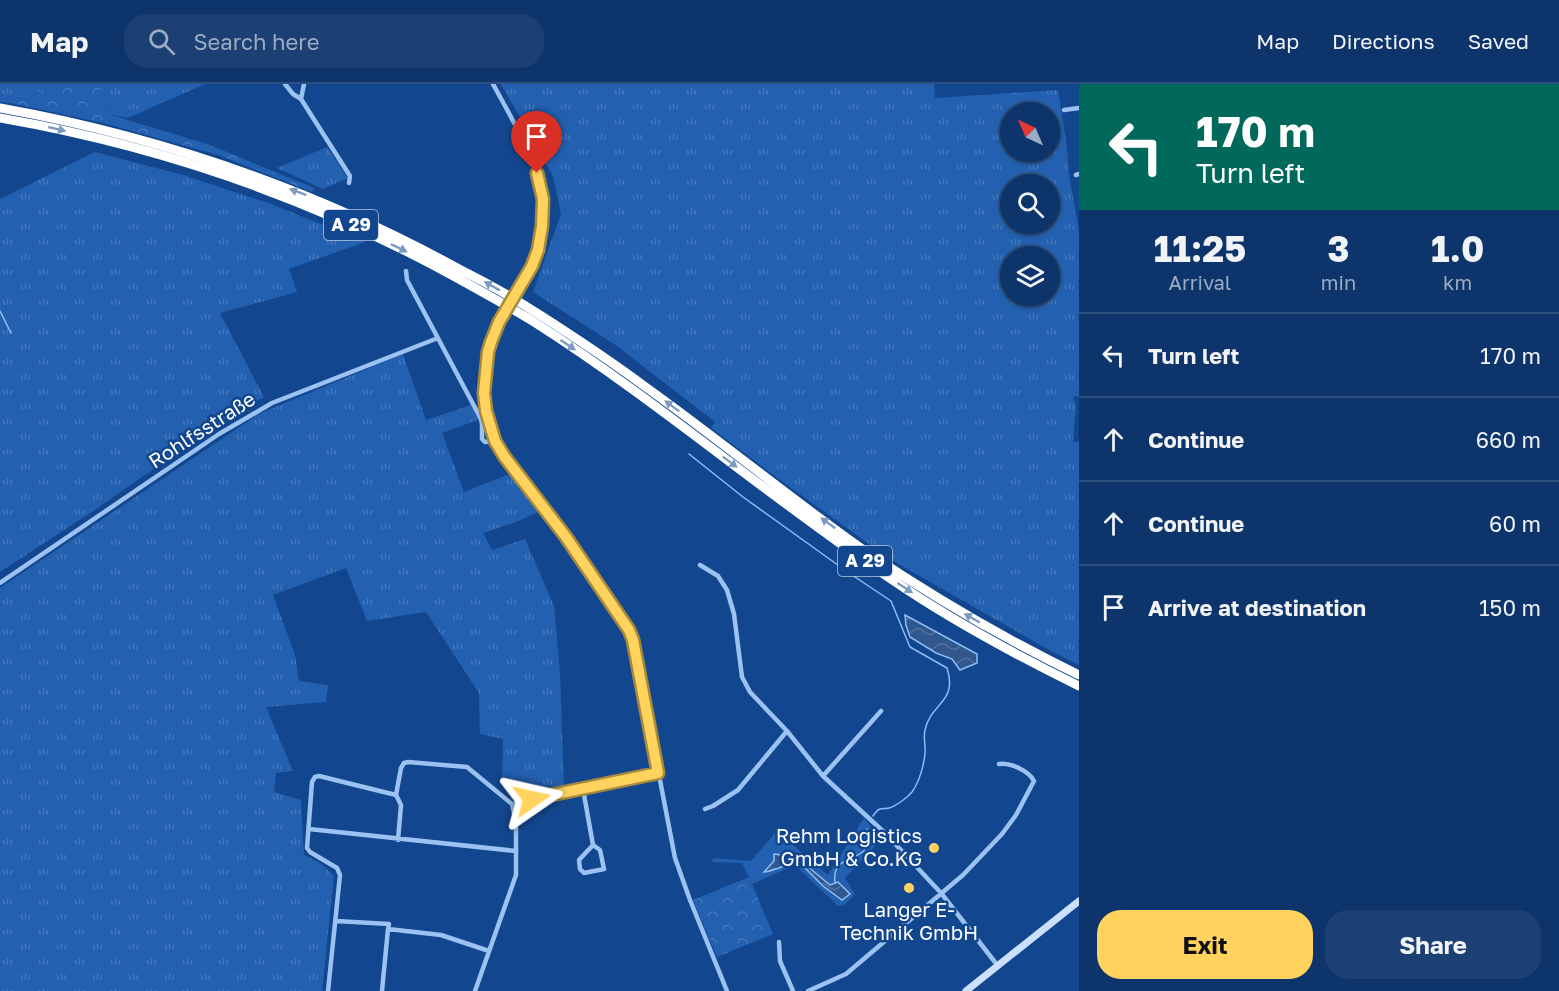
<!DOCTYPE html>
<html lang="en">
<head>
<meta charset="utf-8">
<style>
  :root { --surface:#0e356b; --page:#1c4073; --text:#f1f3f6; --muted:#9babc1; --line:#2e507e; --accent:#ffd35d }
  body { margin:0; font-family:"Golos Text",sans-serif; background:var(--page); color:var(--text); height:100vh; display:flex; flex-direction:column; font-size:22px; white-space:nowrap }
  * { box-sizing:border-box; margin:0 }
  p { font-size:20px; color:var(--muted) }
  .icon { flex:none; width:33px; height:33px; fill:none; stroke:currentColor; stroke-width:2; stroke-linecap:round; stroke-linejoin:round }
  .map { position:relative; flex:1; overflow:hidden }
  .details { display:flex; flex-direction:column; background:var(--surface); width:480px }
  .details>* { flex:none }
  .hud { background:#00695c; color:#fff; overflow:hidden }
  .needle { width:39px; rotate:316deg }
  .fabs { position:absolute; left:1000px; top:18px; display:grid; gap:12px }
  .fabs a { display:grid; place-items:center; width:60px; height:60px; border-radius:50%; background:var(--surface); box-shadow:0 2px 4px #0004,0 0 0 2px var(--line); font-size:30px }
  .pin { position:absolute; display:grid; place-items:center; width:51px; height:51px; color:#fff; margin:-62px -26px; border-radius:50% 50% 50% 0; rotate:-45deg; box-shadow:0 0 6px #0007 }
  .pin .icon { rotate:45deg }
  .me { position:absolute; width:66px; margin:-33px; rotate:79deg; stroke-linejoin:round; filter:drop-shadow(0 0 4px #0008) }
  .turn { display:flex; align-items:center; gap:21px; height:126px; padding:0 18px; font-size:27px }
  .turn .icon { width:78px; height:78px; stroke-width:2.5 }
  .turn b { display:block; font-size:42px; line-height:51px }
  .eta { display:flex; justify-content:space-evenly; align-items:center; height:102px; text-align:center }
  .eta b { font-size:36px; font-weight:700; line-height:42px }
  .button { display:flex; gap:12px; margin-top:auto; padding:12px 18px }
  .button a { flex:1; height:69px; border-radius:24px; background:var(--accent); color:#111; font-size:24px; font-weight:700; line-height:69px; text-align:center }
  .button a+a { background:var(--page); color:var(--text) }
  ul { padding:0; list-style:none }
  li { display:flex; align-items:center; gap:18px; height:84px; padding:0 18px; border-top:2px solid var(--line) }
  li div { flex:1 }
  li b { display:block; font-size:22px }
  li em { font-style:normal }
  header { display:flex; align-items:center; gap:36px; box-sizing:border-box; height:84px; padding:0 30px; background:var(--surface); border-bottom:2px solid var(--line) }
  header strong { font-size:28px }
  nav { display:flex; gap:33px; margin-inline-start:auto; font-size:21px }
  .search { width:420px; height:54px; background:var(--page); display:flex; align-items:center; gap:15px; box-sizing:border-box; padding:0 21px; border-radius:24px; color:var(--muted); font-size:22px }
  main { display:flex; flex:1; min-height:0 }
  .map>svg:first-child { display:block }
  .grass { fill:url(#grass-tufts); fill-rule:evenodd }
  .forest { fill:url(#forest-crowns) }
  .green { fill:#2360af }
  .water { fill:url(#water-waves); stroke:#8ebcf5; stroke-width:1.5 }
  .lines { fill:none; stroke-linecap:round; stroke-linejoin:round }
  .stream { stroke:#8ebcf5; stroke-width:1.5 }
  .street { stroke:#9cc2f2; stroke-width:4.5 }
  .secondary { stroke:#cbe0fc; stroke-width:7 }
  .highway { stroke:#fff; stroke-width:9 }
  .oneway { fill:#7d9ac1 }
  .route-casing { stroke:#a6893c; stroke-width:15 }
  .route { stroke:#ffd35d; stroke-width:10 }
  .poi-dot { fill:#ffd35d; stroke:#12478f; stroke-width:2 }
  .labels { text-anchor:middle; stroke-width:5; stroke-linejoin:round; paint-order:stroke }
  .shield { fill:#12478f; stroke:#b8c8dd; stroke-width:1.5 }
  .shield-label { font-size:18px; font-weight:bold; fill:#fff }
  .street-label { font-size:20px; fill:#fff; stroke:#12478f }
  .poi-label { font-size:20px; fill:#fff; stroke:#12478f; text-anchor:end }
</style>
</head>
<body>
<header>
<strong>Map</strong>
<div class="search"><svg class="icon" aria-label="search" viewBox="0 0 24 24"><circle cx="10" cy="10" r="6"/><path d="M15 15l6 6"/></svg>Search here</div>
<nav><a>Map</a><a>Directions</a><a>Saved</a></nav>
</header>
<main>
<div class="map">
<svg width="1079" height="907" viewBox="0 0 1079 907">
  <defs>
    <pattern id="grass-tufts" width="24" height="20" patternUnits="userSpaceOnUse" patternTransform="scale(1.5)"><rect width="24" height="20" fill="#2360af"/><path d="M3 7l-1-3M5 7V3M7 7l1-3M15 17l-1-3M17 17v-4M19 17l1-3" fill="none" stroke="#4478bb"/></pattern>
    <pattern id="forest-crowns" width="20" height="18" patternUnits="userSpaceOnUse" patternTransform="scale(1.5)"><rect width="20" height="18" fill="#2360af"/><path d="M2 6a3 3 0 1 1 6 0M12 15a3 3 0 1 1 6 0" fill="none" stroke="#4478bb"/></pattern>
    <pattern id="water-waves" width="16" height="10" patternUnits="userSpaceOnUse" patternTransform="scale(1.5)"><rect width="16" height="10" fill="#31588e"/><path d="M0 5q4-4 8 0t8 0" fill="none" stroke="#50719f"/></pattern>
  </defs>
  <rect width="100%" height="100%" fill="#12478f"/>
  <!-- grass -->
  <path class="grass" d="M0,0h53l-26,15 -27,-4z
    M98,0h107l-77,34 -17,-3z
    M501,0h433l1,14 123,-8 9,58 2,27 10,55v166l-6,1 3,9 -3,36h6v223l-30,-15 -159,-91 -107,-77 -72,-54 4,-6 -98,-76 -84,-54 28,-78 -8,-38zM1011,28h39v40h-39zM1011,100h39v40h-39zM1050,172v40h-39v-40z
    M327,63l21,31 -25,11 -46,-21z
    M95,68l88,23 88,29 94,38 -76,27 8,23 -77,21 44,84 -51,30 -118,83 -95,62v-373z
    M403,270l23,66 45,-15 9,14 -38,14 22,59 48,-19 30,37 -26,12 -33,11 9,17 33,-11 29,67 6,66 4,117 -48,10 -14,-14 1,-46 -23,-5 -1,-41 -53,-81 -59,9 -21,-53 -73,27 22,60 4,26 29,4 -2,17 -60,5 27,64 -17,2 -2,19 27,8 3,55 16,8 14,13 -12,115h-322v-403l259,-174z"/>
  <!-- forest -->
  <path class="forest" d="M53,0h45l13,31 99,30 104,43 -2,4 -94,-37 -115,-32 -88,-19 -15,-2v-7l27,4z
    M749,793l24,57 -56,23 -24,-57z"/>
  <!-- green -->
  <path class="green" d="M864,734l17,22 -36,38 10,16 -11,11 -6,1 -43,-41 -43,19 -10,-21 -30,-1 1,-4 38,3 26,-30 51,44z"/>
  <!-- water -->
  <path class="water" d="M905,531l72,39v9l-17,7 -8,-11 -16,-6 -26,-16 -4,-12z
    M774,770c8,0 13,4 22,3l34,28 8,-3 12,12 -8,6 -19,-14 -26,-26c-10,5 -23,11 -33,12l10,-11z"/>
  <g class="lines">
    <!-- stream -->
    <path class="stream" d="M0,227l11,22
      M689,370l54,43 106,76 42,28 19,46 37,21c11,35 -16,34 -22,62 -2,8 1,16 0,23 -1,13 -6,29 -13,39 -5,6 -16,14 -23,16 -3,1 -7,0 -9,1 -3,1 -5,4 -7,7
      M835,799c-3,-24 15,-21 29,-32l3,-22"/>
    <!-- street -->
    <path class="street" d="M285,0l8,10 8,5
      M304,0l-3,15 49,77 -1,7
      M493,0c17,32 47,80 50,116 1,22 -2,47 -11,67 -9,19 -23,36 -32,55 -14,25 -19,60 -14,88 8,42 37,72 62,104 18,23 34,47 51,70 10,15 21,30 30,46l4,10 42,218 15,42 37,91
      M1064,26l15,-2
      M1076,91l3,-1
      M406,187l1,9 74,139 1,5v15l3,3 10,-1
      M700,481l18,11 9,14 7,24 8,63 8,15 37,39 36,45 62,57 56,60 57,73
      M0,499l219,-149 53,-31 166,-65
      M823,692l58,-65
      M583,705l10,56 -14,15 1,9 4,4 20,-4 -4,-19 -7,-5
      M396,711l5,10 -3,35
      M705,725l8,-3 25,-16 49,-59
      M309,745l207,22
      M336,837l53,3 -1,5 53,6 48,16
      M779,858l1,19 13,30
      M328,907l12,-116 -3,-7 -27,-16 -3,-4 5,-66 3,-5 4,-1 77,19 5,-27 3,-5 4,-1 59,5 45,37
      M382,907l6,-62
      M475,907l41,-116v-52l-4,-19 146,-31
      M808,907l38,-17 117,-99 39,-41 14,-19 18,-34c-5,-10 -24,-19 -35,-17"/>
    <!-- secondary -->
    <path class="secondary" d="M966,907l113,-90"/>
    <!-- highway -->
    <path class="highway" d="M0,24c162,29 315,82 459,161 28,14 55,29 81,46 36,23 72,47 107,73 74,53 144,111 218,163 68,46 140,88 214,124
      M0,34c161,28 316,82 459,161 25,14 51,28 75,43 124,79 235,175 357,257 60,41 123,75 188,107"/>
  </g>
  <!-- one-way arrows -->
  <defs><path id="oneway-solid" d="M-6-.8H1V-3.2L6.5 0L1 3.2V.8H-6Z" transform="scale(1.5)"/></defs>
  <g class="oneway">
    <use href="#oneway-solid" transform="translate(57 45) rotate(13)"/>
    <use href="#oneway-solid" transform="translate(298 108) rotate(-159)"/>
    <use href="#oneway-solid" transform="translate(399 164) rotate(26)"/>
    <use href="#oneway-solid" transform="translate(492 202) rotate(-151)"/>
    <use href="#oneway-solid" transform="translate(568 261) rotate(34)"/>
    <use href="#oneway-solid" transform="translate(672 322) rotate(-143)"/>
    <use href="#oneway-solid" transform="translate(730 378) rotate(37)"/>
    <use href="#oneway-solid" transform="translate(828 439) rotate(-144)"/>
    <use href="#oneway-solid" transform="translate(905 504) rotate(33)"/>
    <use href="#oneway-solid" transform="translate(972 534) rotate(-150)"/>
  </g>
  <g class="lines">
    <!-- route casing -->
    <g class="route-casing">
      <path id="route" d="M532,715l126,-26 -25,-133 -4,-10 -63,-93 -62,-81 -9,-15 -9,-30 -2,-18 4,-41 3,-10 8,-20 33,-56 6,-16 4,-24 1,-27 -6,-26"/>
    </g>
    <!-- route -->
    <use href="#route" class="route"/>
  </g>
  <!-- markers -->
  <g class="poi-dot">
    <circle cx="934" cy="764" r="6"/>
    <circle cx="909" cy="804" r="6"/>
  </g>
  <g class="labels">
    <!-- shield labels -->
    <g class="shield">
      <rect x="324" y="126" width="54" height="30" rx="4.5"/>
      <rect x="838" y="462" width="54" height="30" rx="4.5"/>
    </g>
    <g class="shield-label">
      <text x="351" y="147">A 29</text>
      <text x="865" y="483">A 29</text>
    </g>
    <!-- street labels -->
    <g class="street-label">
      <text transform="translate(202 346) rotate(-33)" y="7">Rohlfsstraße</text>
    </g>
    <!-- poi labels -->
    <g class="poi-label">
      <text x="922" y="759">Rehm Logistics<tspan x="922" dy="23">GmbH &amp; Co.KG</tspan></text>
      <text x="909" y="833" text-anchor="middle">Langer E-<tspan x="909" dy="23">Technik GmbH</tspan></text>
    </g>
  </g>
</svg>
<div class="fabs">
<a><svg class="needle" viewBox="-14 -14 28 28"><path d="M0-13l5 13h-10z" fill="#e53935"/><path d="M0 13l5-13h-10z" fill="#9babc1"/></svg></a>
<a><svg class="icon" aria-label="search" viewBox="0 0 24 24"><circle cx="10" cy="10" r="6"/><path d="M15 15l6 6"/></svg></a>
<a><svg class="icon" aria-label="layers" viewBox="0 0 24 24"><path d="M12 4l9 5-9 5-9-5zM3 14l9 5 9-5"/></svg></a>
</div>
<div class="pin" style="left:537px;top:89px;background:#d93025"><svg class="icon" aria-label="arrive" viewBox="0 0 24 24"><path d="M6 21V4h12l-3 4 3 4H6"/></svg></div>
<svg class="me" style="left:532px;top:715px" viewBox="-20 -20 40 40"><path d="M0-17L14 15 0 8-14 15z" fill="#ffd35d" stroke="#fff" stroke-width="4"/></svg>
</div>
<section class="details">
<div class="hud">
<div class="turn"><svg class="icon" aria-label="left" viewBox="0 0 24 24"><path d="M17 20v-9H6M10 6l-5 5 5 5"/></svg><div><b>170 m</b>Turn left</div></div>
</div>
<div class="eta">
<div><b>11:25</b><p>Arrival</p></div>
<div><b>3</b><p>min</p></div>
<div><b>1.0</b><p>km</p></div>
</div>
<ul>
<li><svg class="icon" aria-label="left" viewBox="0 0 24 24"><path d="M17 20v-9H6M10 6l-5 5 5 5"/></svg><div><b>Turn left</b></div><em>170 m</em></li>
<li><svg class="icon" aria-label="ahead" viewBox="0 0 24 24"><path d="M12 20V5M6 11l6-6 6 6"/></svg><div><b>Continue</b></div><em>660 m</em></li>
<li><svg class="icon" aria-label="ahead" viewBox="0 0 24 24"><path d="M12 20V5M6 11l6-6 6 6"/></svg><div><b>Continue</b></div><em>60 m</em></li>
<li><svg class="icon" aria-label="arrive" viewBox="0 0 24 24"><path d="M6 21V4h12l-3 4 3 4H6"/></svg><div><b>Arrive at destination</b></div><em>150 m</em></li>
</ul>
<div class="button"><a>Exit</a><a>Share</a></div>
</section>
</main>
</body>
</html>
